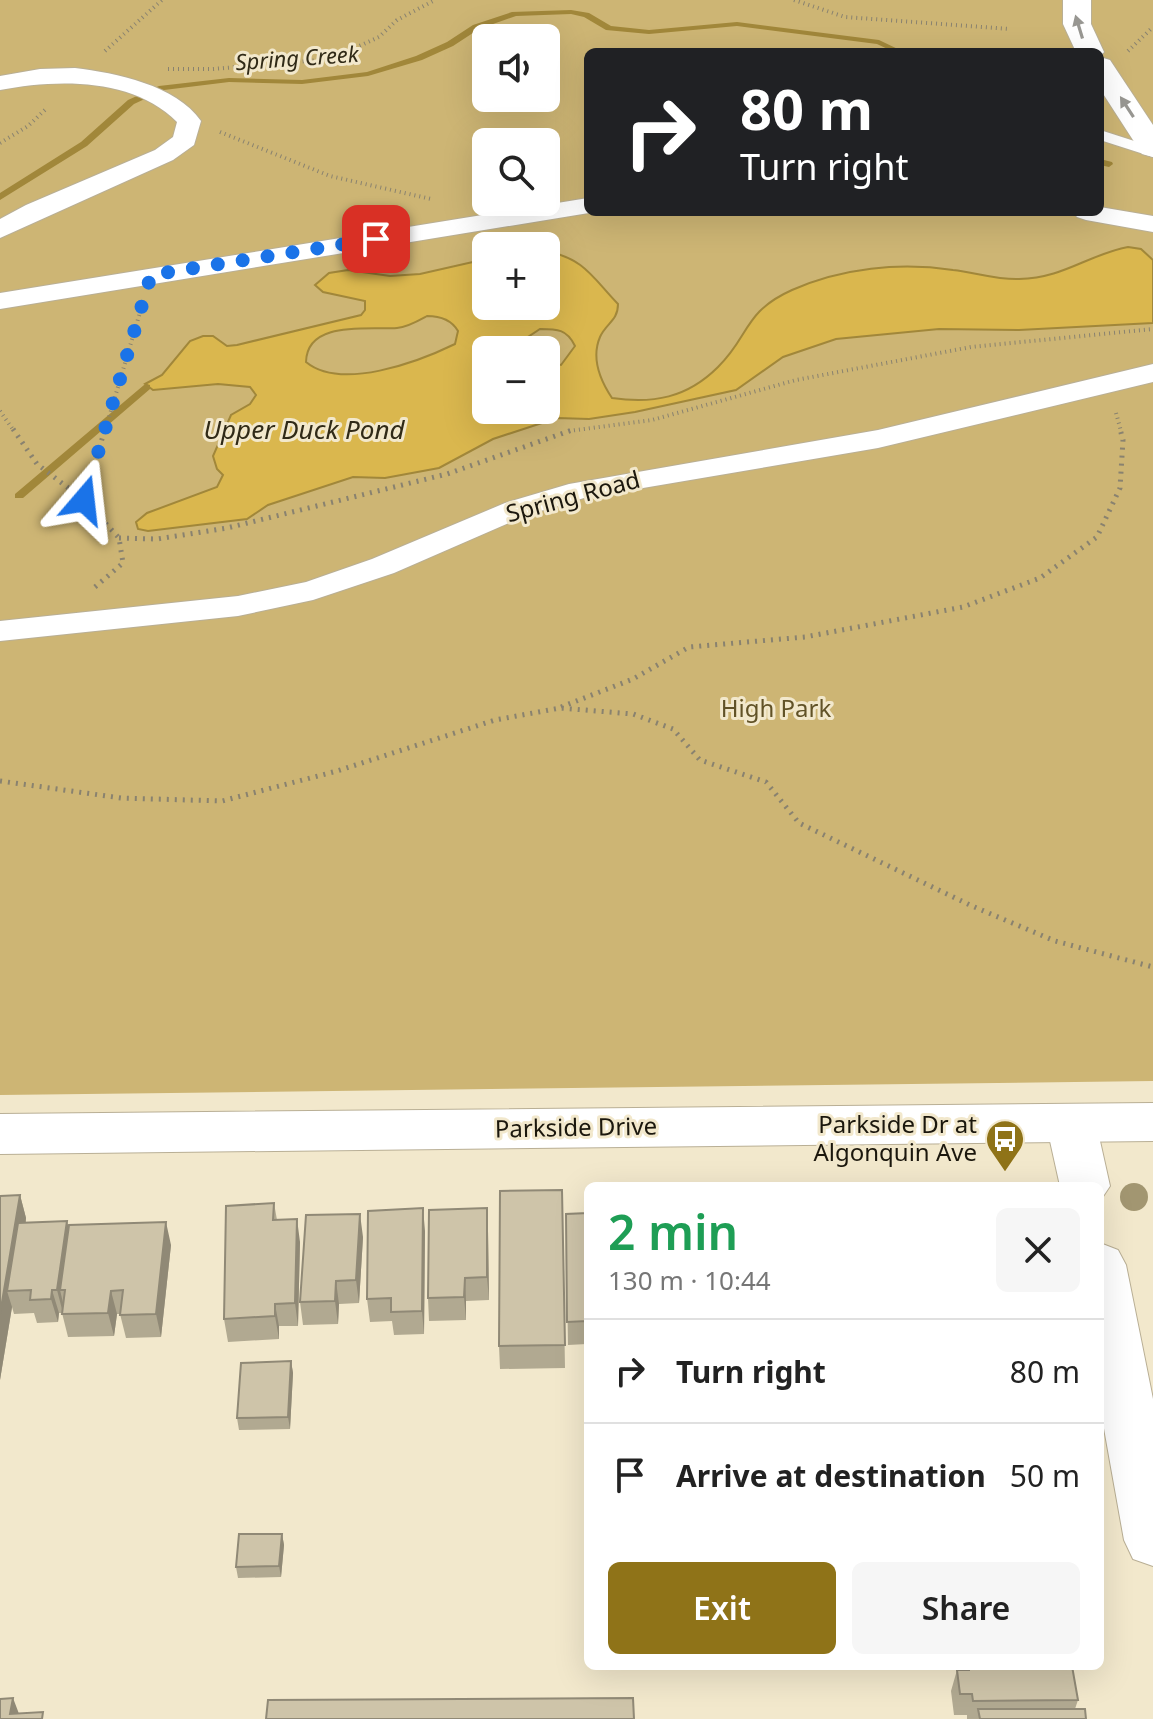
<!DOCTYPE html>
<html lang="en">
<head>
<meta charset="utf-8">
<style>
  :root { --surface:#fff; --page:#f6f6f6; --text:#222; --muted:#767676; --line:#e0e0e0; --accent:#8f7318 }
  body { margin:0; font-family:"Noto Sans",sans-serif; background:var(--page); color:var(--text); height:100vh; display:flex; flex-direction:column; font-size:30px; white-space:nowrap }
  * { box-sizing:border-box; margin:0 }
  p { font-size:26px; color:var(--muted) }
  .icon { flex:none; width:44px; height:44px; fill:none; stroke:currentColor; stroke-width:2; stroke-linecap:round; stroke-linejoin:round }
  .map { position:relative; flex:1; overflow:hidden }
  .drawer { position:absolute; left:584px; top:1182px; width:520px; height:488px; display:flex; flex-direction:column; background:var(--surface); border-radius:12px; box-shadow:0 8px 32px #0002 }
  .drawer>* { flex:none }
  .guide { position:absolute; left:584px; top:48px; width:520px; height:168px; border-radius:12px; box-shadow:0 8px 32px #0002; background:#202124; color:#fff; overflow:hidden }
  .tools { position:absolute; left:472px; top:24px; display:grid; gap:16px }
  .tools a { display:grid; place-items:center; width:88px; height:88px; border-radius:12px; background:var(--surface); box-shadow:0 8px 32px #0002; font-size:40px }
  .pin { position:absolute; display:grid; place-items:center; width:68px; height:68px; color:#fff; margin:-34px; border-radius:16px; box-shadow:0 4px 12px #0006 }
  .me { position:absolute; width:88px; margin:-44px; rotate:17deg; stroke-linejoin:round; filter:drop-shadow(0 0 6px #0008) }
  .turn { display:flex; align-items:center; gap:28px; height:168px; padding:0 24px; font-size:36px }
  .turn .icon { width:104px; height:104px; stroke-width:2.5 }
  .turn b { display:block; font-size:56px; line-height:68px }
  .round { display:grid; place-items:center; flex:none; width:84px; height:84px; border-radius:12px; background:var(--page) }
  .overview { display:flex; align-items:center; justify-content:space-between; height:136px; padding:0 24px }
  h1 { font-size:48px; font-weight:600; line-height:60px; color:#1e9e55 }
  .cta { display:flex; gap:16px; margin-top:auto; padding:16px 24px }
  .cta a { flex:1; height:92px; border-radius:12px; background:var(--accent); color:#fff; font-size:32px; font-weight:600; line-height:92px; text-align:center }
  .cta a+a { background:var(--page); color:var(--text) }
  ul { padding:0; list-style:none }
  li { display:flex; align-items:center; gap:24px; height:104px; padding:0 24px; border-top:2px solid var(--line) }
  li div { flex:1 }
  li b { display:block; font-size:30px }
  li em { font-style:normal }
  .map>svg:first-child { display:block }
  .green { fill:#cdb574; fill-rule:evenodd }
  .water { fill:#dab74e; stroke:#a1873a; stroke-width:2; fill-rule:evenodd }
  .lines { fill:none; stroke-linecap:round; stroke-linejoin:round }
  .stream { fill:#a1873a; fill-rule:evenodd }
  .service-casing { stroke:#b9af95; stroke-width:2 }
  .pedestrian-casing { stroke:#b9af95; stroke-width:2 }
  .minor-casing { stroke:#b9af95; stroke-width:2 }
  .secondary-casing { stroke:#b9af95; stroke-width:2 }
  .path-far1 { stroke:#89826f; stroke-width:4; stroke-dasharray:1 4; stroke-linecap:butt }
  .path { stroke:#89826f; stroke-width:5; stroke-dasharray:2 6; stroke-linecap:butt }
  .service { fill:#fff; fill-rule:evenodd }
  .pedestrian { fill:#fff; fill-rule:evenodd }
  .minor { fill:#fff; fill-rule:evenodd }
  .secondary { fill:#fff; fill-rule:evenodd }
  .tree { fill:#a29671 }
  .wall { fill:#b1a991 }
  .shaded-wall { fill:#908976 }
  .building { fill:#cec4a9; stroke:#908976; stroke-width:2 }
  .oneway { fill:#989792 }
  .route { stroke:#1a73e8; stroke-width:14; stroke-dasharray:0 25.2 }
  .labels { text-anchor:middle; stroke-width:6; stroke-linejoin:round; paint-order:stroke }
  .far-water-label { font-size:22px; font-style:italic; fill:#302a17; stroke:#f2e8cc }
  .street-label { font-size:24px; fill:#1b170d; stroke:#f2e8cc }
  .park-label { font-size:24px; fill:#615227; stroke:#f2e8cc }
  .poi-label { font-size:24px; fill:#1b170d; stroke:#f2e8cc; text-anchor:end }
  .water-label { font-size:26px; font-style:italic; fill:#302a17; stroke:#f2e8cc }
</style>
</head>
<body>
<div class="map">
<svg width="1153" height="1719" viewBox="0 0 1153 1719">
  <rect width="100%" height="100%" fill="#f2e8cc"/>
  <!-- green -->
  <path class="green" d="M0,0h1153v1081l-1153,14zM486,38h60v60h-60zM588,52h512v160h-512zM486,142h60v60h-60zM486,246h60v60h-60zM486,350h60v60h-60z"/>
  <!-- water -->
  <path class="water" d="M1128,247l13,2 12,11v63l-134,7 -80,-1 -103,10 -53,18 -47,33 -101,22 -46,7 -32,-1 -64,21 -54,29 -54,10 -32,-1 -85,28 -21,14 -99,12 -10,-2 -2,-7 11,-9 70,-26 6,-12 -6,-6 -4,-13 18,-41 19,-11 6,-9 -6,-8 -32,-3 -65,6 -8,-6 17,-9 28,-34 13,-5h10l14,10 10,-1 124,-30 4,-5v-9l-42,-9 -8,-7 14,-12 19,-3 42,6 30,-2 66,-15v47h60v-55c39,8 46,26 72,53 0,17 -12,19 -18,33 -9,21 0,43 12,61 41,6 75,0 106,-31 32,-31 25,-55 74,-77 50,-22 107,-28 161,-20 21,2 44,10 66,9 45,-1 68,-24 109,-32zM427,316c13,0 24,3 31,15l-3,13c-37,18 -114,47 -149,18 1,-42 62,-32 91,-34 11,-1 21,-7 30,-12zM540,329c17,0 27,0 35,17l-14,19 -15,-3v48h-60v-60h46l-4,-13z"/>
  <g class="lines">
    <!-- stream -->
    <path class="stream" d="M571,10l18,3 22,13 38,4 88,-8 142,18 25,12h-10l-17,-8 -140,-18 -88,8 -43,-4 -22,-13 -13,-3 -55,2 -37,13 -26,17 -31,14 -54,16 -66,8 -73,-2 -65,8 -30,14 -47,42 -87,54v-7l81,-51 47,-42 31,-14 70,-8 73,2 65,-8 49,-16 31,-14 26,-17 39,-13z
      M1100,159l12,3 1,2 -4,3 -9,-2z
      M147,384l3,1v4l-127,109h-8v-4l129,-109z"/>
    <!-- service casing -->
    <g class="service-casing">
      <path id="service" d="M1100,130l53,17v10l-53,-17z"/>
    </g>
    <!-- pedestrian casing -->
    <g class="pedestrian-casing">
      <path id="pedestrian" d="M75,68c41,5 101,17 126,53l-7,24 -21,15 -173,78v-19l26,-14 129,-55 18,-13 4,-15c-44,-45 -121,-43 -177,-32v-14l40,-7z
        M588,198v14h7l-595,97v-16z
        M1100,207l53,9v16l-67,-12 -9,-3 -4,-5h27z
        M1153,364v18l-275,66 -294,50 -57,17 -133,58 -81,27 -75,16 -238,25v-20l238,-25 68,-14 66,-23 133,-56 64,-19 309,-54z"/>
    </g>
    <!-- minor casing -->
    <g class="minor-casing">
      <path id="minor" d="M1063,0h28v24l13,28 -4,5 10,3 43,65v32l-11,-3 -42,-65v-37h-24l-13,-28z
        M1071,1104l17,5 8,14 14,63 -10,15v-15h-40l-14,-63 8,-14z
        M1100,1243l18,7 8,15 27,134v167l-20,-7 -9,-19 -24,-134z"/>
    </g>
    <!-- secondary casing -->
    <g class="secondary-casing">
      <path id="secondary" d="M1153,1103v38l-1153,13v-40z"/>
    </g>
    <!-- path-far1 -->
    <path class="path-far1" d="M794,0l51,17 165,12
      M105,51l57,-51
      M1128,51l25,-24
      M168,69h45l118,-10 48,-22 18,-17 38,-20
      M220,132l110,44 101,23
      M0,143l28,-17 19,-18
      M0,411l14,20
      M1116,413l5,18
      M105,431l36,-122
      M569,431l83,-11 144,-40 175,-33 182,-18"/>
    <!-- path -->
    <path class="path" d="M13,429l24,35 47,36
      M119,538l38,1 70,-11 220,-54 128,-45
      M95,587l28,-24 -4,-25 -35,-38 21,-71
      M561,707l72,-28 56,-32 116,-10 158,-30 77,-29 57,-41 23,-49 3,-48 -3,-11
      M0,781l121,17 101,3 115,-30 158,-51 65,-12 73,6 40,15 27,31 66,22 33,41 173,83 83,35 98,26"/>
    <!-- service -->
    <use href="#service" class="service"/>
    <!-- pedestrian -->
    <use href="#pedestrian" class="pedestrian"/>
    <!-- minor -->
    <use href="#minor" class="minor"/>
    <!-- secondary -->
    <use href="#secondary" class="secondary"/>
  </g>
  <!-- trees -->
  <circle class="tree" cx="1134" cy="1197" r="14"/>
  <!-- wall -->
  <path class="wall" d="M562,1190l3,178 -65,1 -1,-23z
    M20,1195l6,23v5l145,22 -10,92 -35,1 -6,-24h-3l-3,22 -46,1 -6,-24h-3l-1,9 -21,1 -3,-10 -20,1 -2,-7 -12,73v-184z
    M588,1201v161h-1v-18l-19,1 -2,-131 21,-1z
    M274,1203l3,17 23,22 -2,84h-19v13l-51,3 -4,-23z
    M425,1231l-1,103 -30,1 -2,-14 -22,1 -3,-23z
    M488,1231l1,69 -23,1v19l-37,1 -1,-23z
    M363,1237l-4,66 -20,1 -1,20 -35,1 -3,-23z
    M291,1361l2,12 -3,56 -51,1 -2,-12z
    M282,1534l2,11 -3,32 -43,1 -2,-11z
    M960,1666h112l6,34 -3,9 11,10h-119v-4h-13l-3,-24 6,-21h4z"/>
  <!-- shaded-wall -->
  <path class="shaded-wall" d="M20,1195l6,23 -11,73h-8l5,16 -12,73v-66z
    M423,1208l2,23 -1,103 -2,-23z
    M487,1208l1,23 1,69 -2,-23z
    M360,1214l3,23 -4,66 -3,-23z
    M297,1219l3,23 -2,84 -3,-23z
    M67,1221l6,24 -8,45h-5l4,17 -1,6 -6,-23z
    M166,1222l5,23 -10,92 -5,-23z
    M465,1278l1,23v19l-2,-23z
    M336,1281l3,23 -1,20 -3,-23z
    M52,1290l7,23 -1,9 -7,-23z
    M111,1291l6,23 -3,22 -6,-23z
    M275,1304l4,22v13l-4,-23z
    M291,1361l2,12 -3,56 -2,-12z
    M282,1534l2,11 -3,32 -2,-11z
    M13,1698l8,21 -11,-5z"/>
  <!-- building -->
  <path class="building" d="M562,1190l3,155 -66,1 1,-155z
    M20,1195l-20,119v-118z
    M587,1201h1v138l-1,-18 -20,1 -1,-108 22,-1z
    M274,1203l-1,17 24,-1 -2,84 -20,1v12l-51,3 2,-113z
    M423,1208l-1,103 -31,1v-14l-24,1 1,-88z
    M487,1208v69l-22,1 -1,19 -36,1 1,-88z
    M360,1214l-4,66 -20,1 -1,20 -35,1 6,-87z
    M67,1221l-10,69h-5l-1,9 -21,1 1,-10 -24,1 11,-68z
    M166,1222l-10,92 -36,1 3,-25 -12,1 -3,22 -46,1 3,-24h-5l9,-65z
    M291,1361l-3,56 -51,1 4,-55z
    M239,1534h43l-3,32 -43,1z
    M969,1666h103l6,34 -105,1 -1,-7h-12l-3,-24h12z
    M13,1698l-3,16 33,-2 -1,7h-42v-20z
    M633,1698l1,21h-368l2,-19z
    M978,1709h107l1,10h-106z"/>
  <!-- one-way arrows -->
  <defs><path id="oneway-solid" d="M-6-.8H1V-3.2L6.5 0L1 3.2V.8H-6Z" transform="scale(2)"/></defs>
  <g class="oneway">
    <use href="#oneway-solid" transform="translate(1079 27) rotate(-107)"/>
    <use href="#oneway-solid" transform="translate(1127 107) rotate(-123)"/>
  </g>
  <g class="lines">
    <!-- route -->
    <path class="route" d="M84,500l67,-225 225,-36"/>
  </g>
  <!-- icons -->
  <defs>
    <g id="bus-pin" transform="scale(2)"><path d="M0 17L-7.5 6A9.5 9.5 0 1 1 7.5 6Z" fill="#8f7318" stroke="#f2e8cc"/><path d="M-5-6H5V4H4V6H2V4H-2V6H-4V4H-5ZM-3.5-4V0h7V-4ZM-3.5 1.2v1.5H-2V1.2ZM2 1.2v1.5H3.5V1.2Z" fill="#fff"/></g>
  </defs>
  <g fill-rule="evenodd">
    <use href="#bus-pin" x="1005" y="1139"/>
  </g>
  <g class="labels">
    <!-- far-water labels -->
    <g class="far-water-label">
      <text transform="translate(297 58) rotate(-4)" y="8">Spring Creek</text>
    </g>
    <!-- street labels -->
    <g class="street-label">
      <text transform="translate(573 497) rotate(-15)" y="8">Spring Road</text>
      <text transform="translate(576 1128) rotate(-1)" y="8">Parkside Drive</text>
    </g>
    <!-- park labels -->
    <g class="park-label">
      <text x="776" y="717">High Park</text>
    </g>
    <!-- poi labels -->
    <g class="poi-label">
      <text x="977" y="1133">Parkside Dr at<tspan x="977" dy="28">Algonquin Ave</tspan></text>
    </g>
    <!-- water labels -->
    <g class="water-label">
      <text x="304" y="439">Upper Duck Pond</text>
    </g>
  </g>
</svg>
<div class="tools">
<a><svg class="icon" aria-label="sound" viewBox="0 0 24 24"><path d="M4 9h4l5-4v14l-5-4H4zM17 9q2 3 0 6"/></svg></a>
<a><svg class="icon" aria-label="search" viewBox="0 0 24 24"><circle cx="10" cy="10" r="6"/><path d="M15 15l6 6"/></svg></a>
<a>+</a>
<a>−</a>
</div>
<div class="pin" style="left:376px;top:239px;background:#d93025"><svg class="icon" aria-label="arrive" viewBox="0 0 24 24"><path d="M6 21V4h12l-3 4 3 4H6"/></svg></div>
<svg class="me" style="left:84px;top:500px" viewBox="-20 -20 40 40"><path d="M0-17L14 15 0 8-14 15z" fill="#1a73e8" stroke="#fff" stroke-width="4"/></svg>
<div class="guide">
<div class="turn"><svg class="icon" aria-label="right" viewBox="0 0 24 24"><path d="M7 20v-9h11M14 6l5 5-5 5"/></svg><div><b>80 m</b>Turn right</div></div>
</div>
<section class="drawer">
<div class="overview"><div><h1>2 min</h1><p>130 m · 10:44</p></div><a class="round"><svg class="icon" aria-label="close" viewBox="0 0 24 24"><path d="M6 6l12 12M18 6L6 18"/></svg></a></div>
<ul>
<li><svg class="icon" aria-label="right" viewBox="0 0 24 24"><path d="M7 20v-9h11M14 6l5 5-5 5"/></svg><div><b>Turn right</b></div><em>80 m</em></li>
<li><svg class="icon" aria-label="arrive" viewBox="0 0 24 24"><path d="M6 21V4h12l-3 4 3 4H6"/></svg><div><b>Arrive at destination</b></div><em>50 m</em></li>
</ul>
<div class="cta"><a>Exit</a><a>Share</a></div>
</section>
</div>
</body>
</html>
